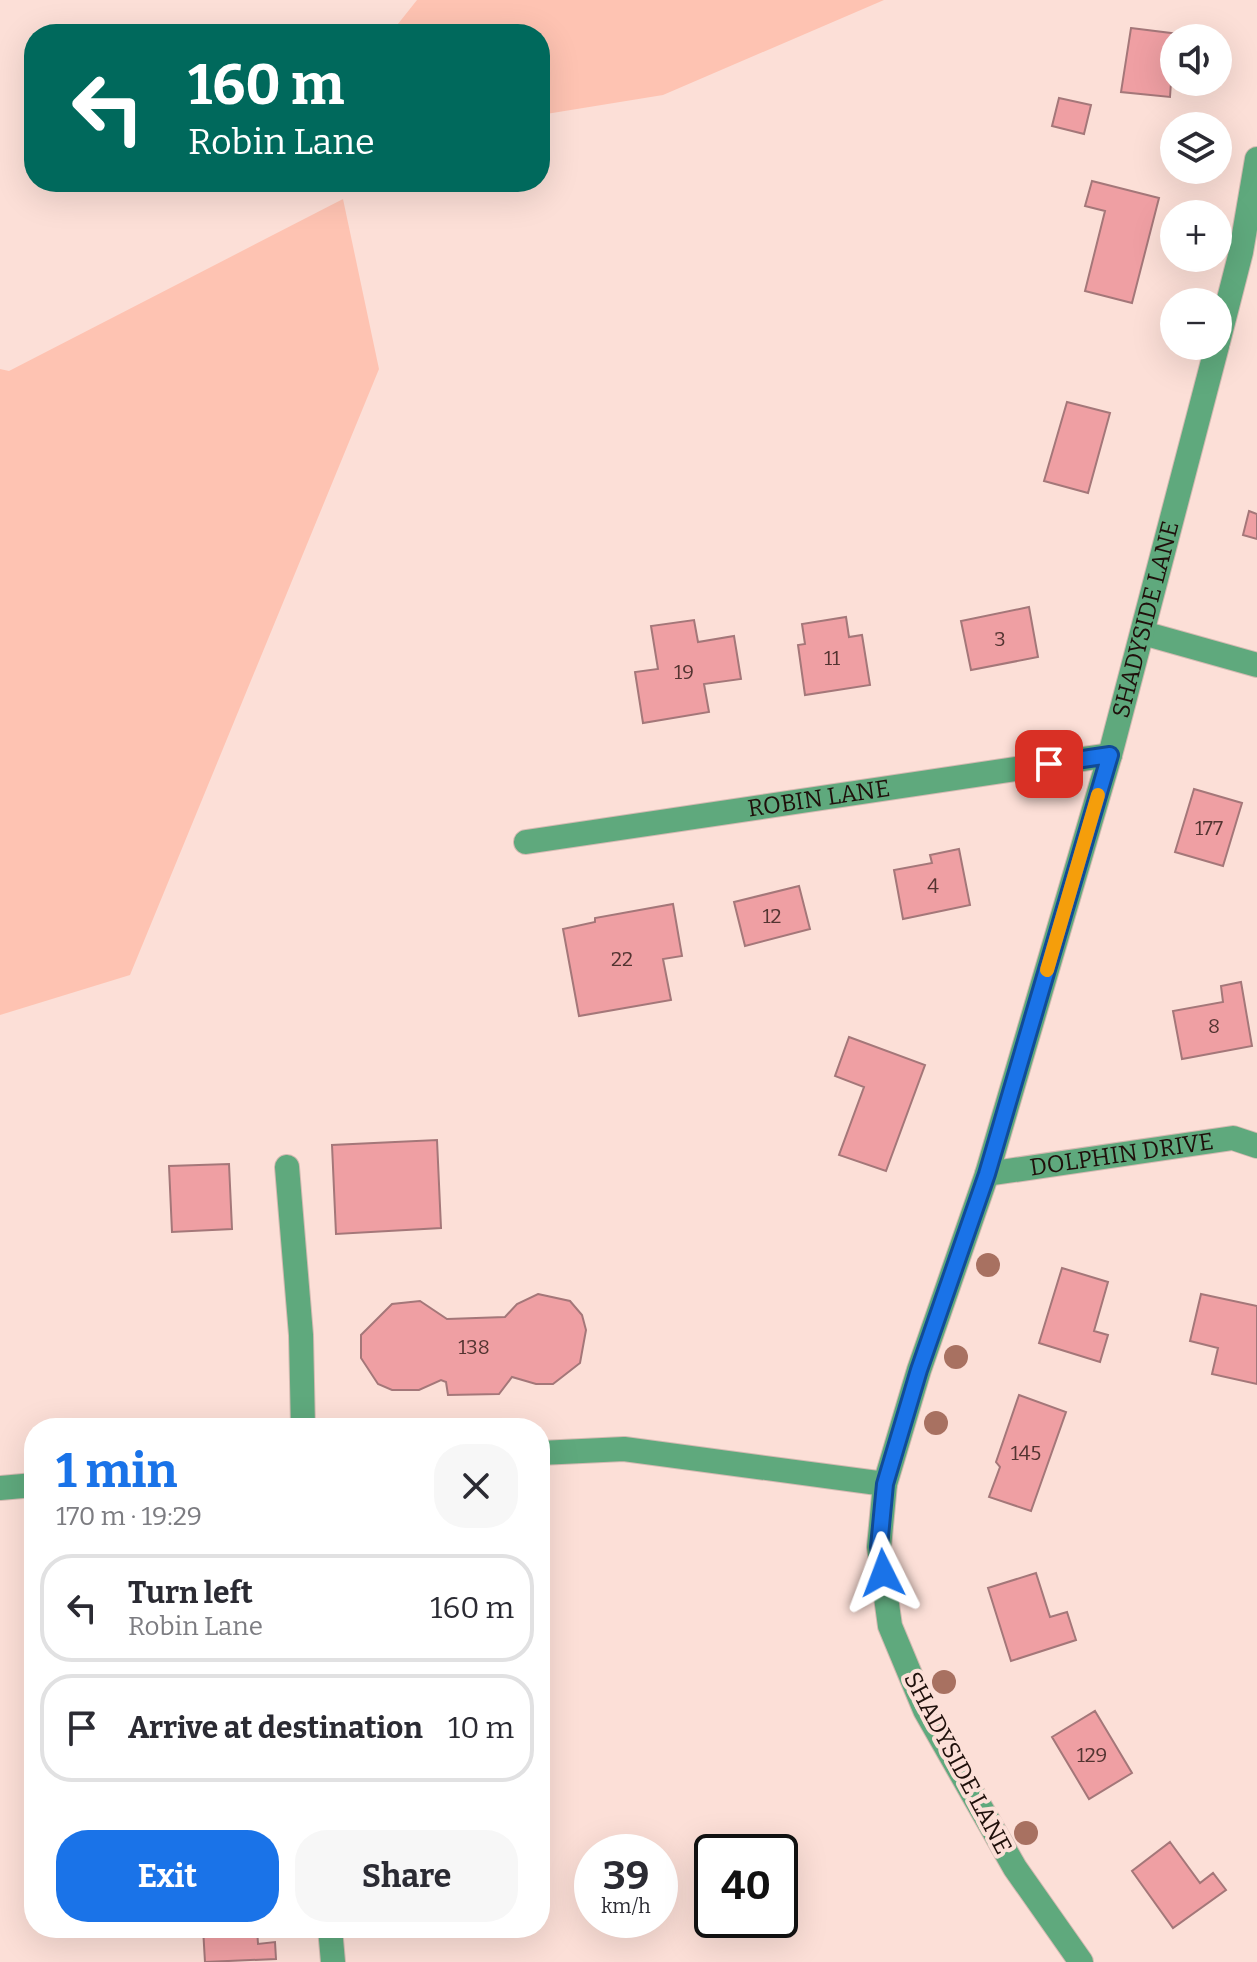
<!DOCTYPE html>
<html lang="en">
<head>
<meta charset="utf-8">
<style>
  :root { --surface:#fff; --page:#f7f7f7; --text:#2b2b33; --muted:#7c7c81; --line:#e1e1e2; --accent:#1a73e8 }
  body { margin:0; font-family:Bitter,serif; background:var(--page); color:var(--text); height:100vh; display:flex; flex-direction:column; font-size:30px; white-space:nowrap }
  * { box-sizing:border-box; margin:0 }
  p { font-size:26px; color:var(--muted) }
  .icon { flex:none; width:44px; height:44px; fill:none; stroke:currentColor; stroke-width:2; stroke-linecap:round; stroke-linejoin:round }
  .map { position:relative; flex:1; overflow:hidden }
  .details { position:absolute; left:24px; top:1418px; width:526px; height:520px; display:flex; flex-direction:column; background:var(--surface); border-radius:32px; box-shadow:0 8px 32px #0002 }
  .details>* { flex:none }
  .banner { position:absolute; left:24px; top:24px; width:526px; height:168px; border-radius:32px; box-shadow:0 8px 32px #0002; background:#00695c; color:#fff; overflow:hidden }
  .controls { position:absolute; left:1160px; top:24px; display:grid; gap:16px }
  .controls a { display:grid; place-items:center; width:72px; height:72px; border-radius:50%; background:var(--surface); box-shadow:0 8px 32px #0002; font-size:40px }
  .speed { position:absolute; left:574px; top:1834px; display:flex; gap:16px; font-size:40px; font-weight:700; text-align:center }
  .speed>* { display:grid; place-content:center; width:104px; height:104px; border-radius:50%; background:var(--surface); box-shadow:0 8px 32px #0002; line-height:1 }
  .speed small { font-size:20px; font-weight:400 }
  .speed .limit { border:4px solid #111; border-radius:12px; background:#fff; color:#111 }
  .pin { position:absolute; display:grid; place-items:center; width:68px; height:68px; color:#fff; margin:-34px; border-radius:16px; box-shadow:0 4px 12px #0006 }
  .me { position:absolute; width:88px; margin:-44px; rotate:357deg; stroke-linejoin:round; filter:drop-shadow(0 0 6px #0008) }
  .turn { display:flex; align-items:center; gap:28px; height:168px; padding:0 32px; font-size:36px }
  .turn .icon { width:104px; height:104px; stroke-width:2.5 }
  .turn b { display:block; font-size:56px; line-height:68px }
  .round { display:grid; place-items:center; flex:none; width:84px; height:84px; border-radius:32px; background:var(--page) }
  .head { display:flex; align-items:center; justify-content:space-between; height:136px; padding:0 32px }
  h1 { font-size:48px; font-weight:700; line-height:60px; color:var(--accent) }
  .primary-button { display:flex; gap:16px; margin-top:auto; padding:16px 32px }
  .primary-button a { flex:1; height:92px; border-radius:32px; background:var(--accent); color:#fff; font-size:32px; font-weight:700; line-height:92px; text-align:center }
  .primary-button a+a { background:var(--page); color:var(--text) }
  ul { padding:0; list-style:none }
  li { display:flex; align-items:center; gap:24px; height:108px; margin:0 16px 12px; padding:0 16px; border:4px solid var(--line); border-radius:32px }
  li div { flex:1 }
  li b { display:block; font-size:30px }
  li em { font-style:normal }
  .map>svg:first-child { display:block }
  .green { fill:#fec3b2 }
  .building { fill:#ef9fa3; stroke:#a47779; stroke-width:2 }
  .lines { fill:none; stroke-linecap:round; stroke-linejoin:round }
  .minor-casing { stroke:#d4bab2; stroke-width:26 }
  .minor { stroke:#5fa97d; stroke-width:24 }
  .tree { fill:#a87161 }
  .route-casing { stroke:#114b97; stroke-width:20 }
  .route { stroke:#1a73e8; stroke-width:14 }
  .slow { stroke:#f59e0b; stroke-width:14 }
  .labels { text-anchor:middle; stroke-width:8; stroke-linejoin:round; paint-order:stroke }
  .number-label { font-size:20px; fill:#533431 }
  .street-label { font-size:24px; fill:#1f100b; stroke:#fcdfd7 }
</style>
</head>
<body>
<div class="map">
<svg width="1257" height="1962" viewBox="0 0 1257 1962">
  <rect width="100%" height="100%" fill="#fcdfd7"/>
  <!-- green -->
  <path class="green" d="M417,0h467l-221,95 -123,20v-81h-150z
    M343,199l36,170 -249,606 -130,40v-646l9,2z"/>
  <!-- building -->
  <path class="building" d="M1131,28l48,6 -5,4 -4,59 -49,-5z
    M1059,98l32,7 -7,29 -32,-8z
    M1092,181l67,17 -27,105 -47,-12 20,-80 -20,-5z
    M1067,402l43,11 -22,80 -44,-12z
    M1249,511l8,3v25l-14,-4z
    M1029,607l9,50 -67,13 -10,-49z
    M846,617l3,20 13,-2 8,50 -65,10 -7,-50 7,-1 -3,-20z
    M694,620l4,22 36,-6 7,43 -37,5 5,28 -66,11 -8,-51 23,-3 -7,-43z
    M1194,789l48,14 -19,63 -48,-14z
    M959,849l11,56 -67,14 -9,-49 38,-7 -2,-8z
    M799,886l11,43 -65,17 -11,-44z
    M673,904l9,52 -19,3 8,41 -92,16 -16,-87 32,-7v-4z
    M1241,982l11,64 -70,13 -9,-48 50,-9 -2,-16z
    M849,1037l76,28 -39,106 -47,-16 25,-68 -29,-11z
    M437,1140l4,88 -105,6 -4,-89z
    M229,1164l3,65 -60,3 -3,-66z
    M1062,1268l46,14 -14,49 14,4 -8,27 -61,-19z
    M538,1294l32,7 12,14 4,15 -6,33 -27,21h-17l-24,-7 -13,17 -51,1 -2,-13 -5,-2 -22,10h-27l-14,-6 -17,-26v-23l31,-31 28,-3 27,18 58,-2 12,-13z
    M1201,1294l56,12v78l-45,-10 6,-26 -28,-7z
    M1019,1395l47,17 -35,99 -42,-14 11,-30 -4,-5z
    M1036,1573l14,44 17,-5 9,28 -65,21 -23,-73z
    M1095,1711l37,62 -43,26 -37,-62z
    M1170,1842l30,41 13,-10 13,17 -53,38 -41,-57z
    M203,1928h54l1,16 17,-2 1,17 -71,3z"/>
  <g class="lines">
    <!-- minor casing -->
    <g class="minor-casing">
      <g id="minor">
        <path d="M1218,342l23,-90 16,-93"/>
        <path d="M1143,633l114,32"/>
        <path id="s1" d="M526,842l584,-87"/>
        <path d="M287,1167l14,168 2,93"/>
        <path id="s2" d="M987,1174l246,-36 24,8"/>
        <path d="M540,1453l84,-4 261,35"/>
        <path d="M0,1488l34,-3"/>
        <path d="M330,1928l3,34"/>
        <path id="s3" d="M1081,1962l-66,-94 -90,-158 -35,-84 -11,-79 6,-63 34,-114 68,-196 123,-419 107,-409"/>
      </g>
    </g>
    <!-- minor -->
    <use href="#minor" class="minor"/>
  </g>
  <!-- trees -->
  <g class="tree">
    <circle cx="988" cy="1265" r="12"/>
    <circle cx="956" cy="1357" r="12"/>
    <circle cx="936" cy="1423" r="12"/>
    <circle cx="944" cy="1682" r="12"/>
    <circle cx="1026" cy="1833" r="12"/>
  </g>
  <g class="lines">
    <!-- route casing -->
    <g class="route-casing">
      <path id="route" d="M883,1573l-4,-26 6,-63 34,-114 68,-196 123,-419 -61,9"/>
    </g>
    <!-- route -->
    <use href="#route" class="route"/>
    <!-- slow -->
    <path class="slow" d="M1047,970l51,-175"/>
  </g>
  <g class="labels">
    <!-- number labels -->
    <g class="number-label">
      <text x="1000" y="646">3</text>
      <text x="832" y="665">11</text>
      <text x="684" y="679">19</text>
      <text x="1209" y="835">177</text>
      <text x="933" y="893">4</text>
      <text x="772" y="923">12</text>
      <text x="622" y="966">22</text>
      <text x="1214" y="1033">8</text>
      <text x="474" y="1354">138</text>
      <text x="1026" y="1460">145</text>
      <text x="1092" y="1762">129</text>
    </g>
    <!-- street labels -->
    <g class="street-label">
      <text dy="8" stroke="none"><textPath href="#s3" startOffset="1434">SHADYSIDE LANE</textPath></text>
      <text dy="8" stroke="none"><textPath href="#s1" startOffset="296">ROBIN LANE</textPath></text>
      <text dy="8" stroke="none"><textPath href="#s2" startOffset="136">DOLPHIN DRIVE</textPath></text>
      <text transform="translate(958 1763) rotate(62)" y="8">SHADYSIDE LANE</text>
    </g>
  </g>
</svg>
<div class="controls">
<a><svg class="icon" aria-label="sound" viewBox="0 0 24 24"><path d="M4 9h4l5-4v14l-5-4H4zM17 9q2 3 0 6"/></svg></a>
<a><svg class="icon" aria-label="layers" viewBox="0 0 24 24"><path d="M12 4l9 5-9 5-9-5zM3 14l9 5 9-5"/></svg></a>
<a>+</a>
<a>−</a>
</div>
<div class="speed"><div>39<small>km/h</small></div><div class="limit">40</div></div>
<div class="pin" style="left:1049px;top:764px;background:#d93025"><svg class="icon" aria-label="arrive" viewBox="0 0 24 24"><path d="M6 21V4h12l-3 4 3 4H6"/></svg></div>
<svg class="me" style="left:883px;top:1573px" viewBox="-20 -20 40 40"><path d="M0-17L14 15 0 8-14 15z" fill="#1a73e8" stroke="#fff" stroke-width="4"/></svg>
<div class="banner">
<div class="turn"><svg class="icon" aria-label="left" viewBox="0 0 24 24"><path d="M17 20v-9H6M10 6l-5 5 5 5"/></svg><div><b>160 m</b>Robin Lane</div></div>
</div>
<section class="details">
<div class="head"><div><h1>1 min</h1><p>170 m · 19:29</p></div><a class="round"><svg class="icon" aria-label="close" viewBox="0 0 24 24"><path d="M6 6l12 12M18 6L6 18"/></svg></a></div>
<ul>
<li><svg class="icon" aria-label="left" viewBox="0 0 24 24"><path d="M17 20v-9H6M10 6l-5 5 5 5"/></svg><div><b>Turn left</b><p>Robin Lane</p></div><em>160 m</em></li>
<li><svg class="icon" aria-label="arrive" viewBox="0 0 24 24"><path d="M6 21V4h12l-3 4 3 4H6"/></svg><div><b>Arrive at destination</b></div><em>10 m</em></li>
</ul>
<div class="primary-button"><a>Exit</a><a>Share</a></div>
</section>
</div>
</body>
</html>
